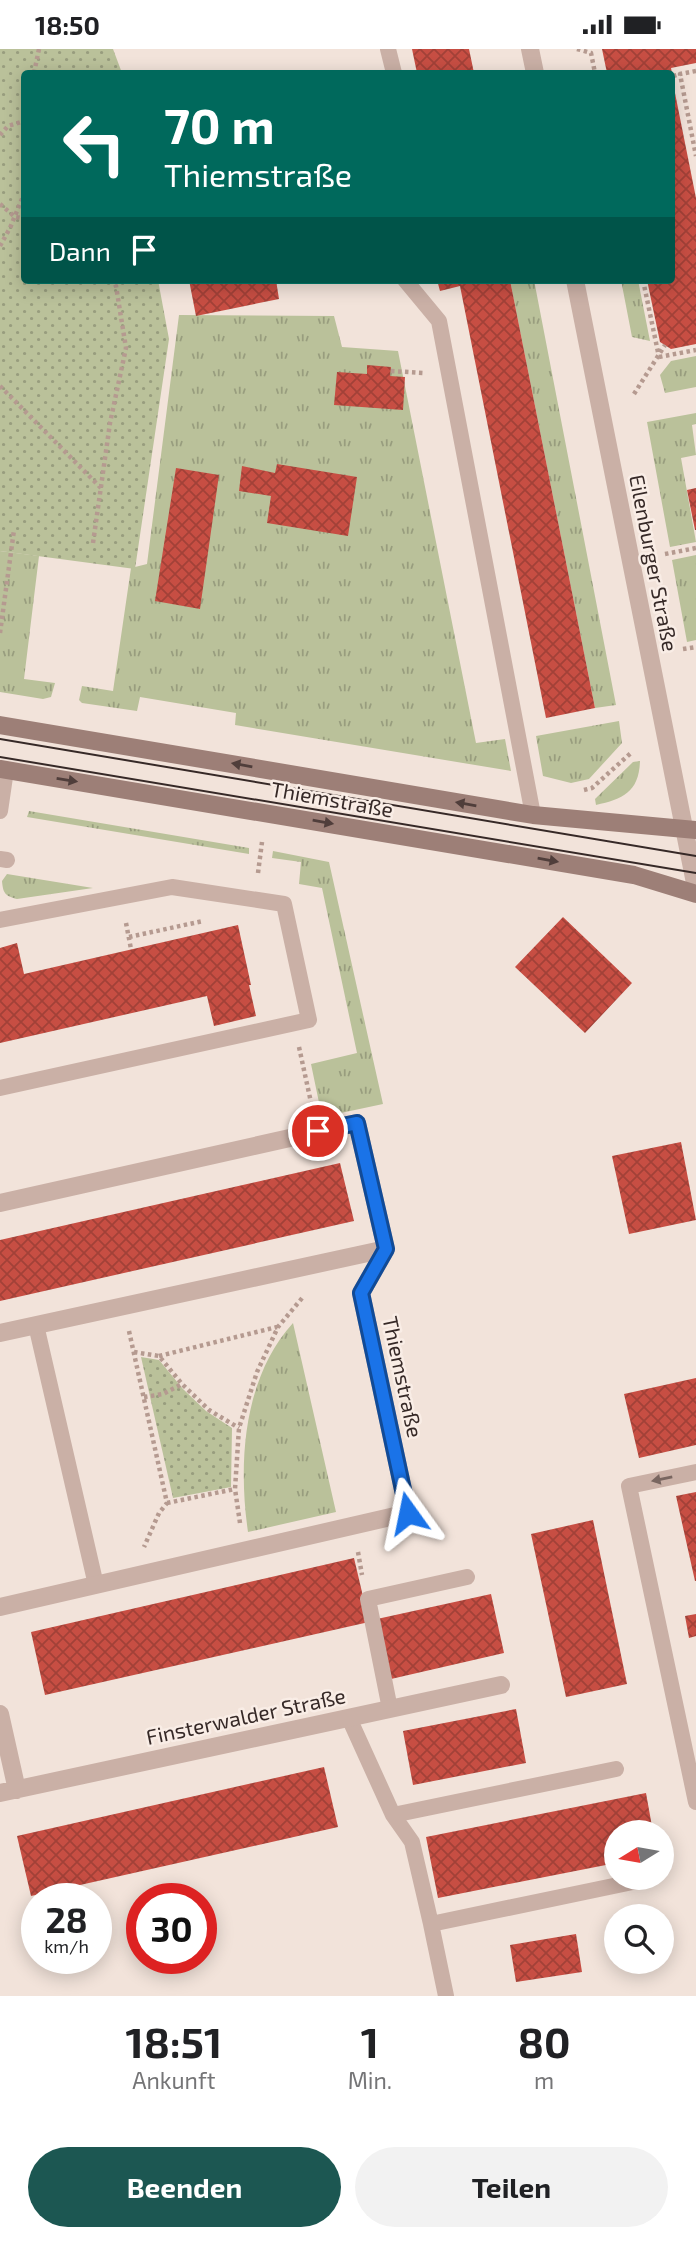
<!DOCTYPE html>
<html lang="de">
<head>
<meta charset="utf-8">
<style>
  :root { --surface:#fff; --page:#f2f2f2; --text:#202124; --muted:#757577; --accent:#1c5752 }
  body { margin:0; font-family:"Exo 2",sans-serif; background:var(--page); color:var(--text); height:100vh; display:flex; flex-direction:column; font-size:26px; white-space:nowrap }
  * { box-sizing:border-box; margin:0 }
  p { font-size:23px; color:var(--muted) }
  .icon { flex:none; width:38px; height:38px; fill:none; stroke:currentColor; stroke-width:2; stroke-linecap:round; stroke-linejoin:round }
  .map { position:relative; height:1947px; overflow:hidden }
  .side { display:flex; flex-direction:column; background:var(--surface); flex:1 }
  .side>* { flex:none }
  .guide { position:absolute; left:21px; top:21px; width:654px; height:214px; border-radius:7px; box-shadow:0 4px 18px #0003; background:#00695c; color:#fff; overflow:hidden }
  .needle { width:46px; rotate:259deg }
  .controls { position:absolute; left:604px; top:1771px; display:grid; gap:14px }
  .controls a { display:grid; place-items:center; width:70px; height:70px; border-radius:50%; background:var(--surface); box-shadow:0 4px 18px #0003; font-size:35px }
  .speed { position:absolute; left:21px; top:1834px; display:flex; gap:14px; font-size:35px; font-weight:700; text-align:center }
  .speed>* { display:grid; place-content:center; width:91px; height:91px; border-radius:50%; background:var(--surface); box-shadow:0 4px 18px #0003; line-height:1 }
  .speed small { font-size:18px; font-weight:400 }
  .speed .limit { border:10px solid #d22; background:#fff; color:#111 }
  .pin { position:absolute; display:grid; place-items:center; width:60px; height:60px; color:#fff; margin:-30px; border:4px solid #fff; border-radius:50%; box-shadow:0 2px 7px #0007 }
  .me { position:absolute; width:77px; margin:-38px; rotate:348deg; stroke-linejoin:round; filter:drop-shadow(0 0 5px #0008) }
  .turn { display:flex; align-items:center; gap:24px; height:147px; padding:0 28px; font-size:32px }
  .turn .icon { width:91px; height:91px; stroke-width:2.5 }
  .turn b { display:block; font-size:49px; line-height:60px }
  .then { display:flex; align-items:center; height:66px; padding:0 28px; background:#0003; gap:14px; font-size:26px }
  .eta { display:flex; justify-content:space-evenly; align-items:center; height:119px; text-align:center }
  .eta b { font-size:42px; font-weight:700; line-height:49px }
  .button { display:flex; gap:14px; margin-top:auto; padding:14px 28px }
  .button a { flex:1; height:80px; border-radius:42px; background:var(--accent); color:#fff; font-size:28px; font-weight:700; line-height:80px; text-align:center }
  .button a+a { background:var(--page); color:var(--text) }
  .status { display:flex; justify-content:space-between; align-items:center; height:49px; padding:0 35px; background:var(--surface); direction:ltr }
  .status svg { height:19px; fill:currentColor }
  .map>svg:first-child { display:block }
  .grass { fill:url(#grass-tufts) }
  .park { fill:url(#park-dots) }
  .building { fill:url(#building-cross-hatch) }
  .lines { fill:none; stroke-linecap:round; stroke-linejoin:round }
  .path { stroke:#b59a90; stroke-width:4.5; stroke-dasharray:3.5 3.5; stroke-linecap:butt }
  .service { stroke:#cab0a6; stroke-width:16 }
  .minor { stroke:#cab0a6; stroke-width:18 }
  .tertiary { stroke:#cab0a6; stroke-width:18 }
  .secondary { stroke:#9d7f77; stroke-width:18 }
  .tram { stroke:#362927; stroke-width:2 }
  .oneway { fill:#503e3b }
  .oneway2 { fill:#796660 }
  .route-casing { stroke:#114b97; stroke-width:18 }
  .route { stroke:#1a73e8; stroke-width:12 }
  .labels { text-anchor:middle; stroke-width:5; stroke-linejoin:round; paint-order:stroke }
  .street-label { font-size:21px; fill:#362927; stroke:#f9ede6 }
</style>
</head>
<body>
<div class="status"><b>18:50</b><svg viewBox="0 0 49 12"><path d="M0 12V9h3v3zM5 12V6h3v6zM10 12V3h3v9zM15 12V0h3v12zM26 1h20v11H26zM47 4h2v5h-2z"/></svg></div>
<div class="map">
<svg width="696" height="1947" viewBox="0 0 696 1947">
  <defs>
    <pattern id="grass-tufts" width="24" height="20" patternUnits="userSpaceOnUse" patternTransform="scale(1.75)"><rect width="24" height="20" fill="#bac19a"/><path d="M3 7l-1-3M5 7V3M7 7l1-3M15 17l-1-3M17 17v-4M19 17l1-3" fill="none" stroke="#989d7e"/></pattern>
    <pattern id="park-dots" width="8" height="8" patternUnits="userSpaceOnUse" patternTransform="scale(1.75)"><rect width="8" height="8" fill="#bac19a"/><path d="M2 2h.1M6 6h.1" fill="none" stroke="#989d7e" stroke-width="1.8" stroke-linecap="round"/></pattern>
    <pattern id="building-cross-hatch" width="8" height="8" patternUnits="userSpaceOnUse" patternTransform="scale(1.75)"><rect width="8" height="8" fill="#c74e43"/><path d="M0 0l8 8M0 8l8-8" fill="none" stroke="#a24138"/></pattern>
  </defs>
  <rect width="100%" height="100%" fill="#f2e3da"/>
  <!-- grass -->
  <path class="grass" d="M510,231h24l82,425 -21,3z
    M621,231h17l12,61 -18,-4z
    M179,266l155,1 8,31 56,4 78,392 29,-4 6,32 -276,-46 1,-12 -96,-16 -3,14 -55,-8 -3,-3 3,-14 31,5 18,-123 16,-4z
    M696,307v31l-31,6 -5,-18 11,-14z
    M696,364v11l-4,1 4,30 -15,3 15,84 -26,5 -23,-125z
    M0,502l39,5 -15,123 31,4 -4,14 -8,2 -43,-7z
    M696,506v85l-9,2 -15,-82z
    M619,672l3,22 -33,36 -18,4 -28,-7 -7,-40z
    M640,712c-1,31 -17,38 -44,44l-1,-6 38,-37z
    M29,762l220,37v6l-222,-37z
    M273,802l56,11 54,242 -61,13 -11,-53 46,-11 -35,-165 -23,-4 2,-22 -29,-4z
    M7,825l86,14 -76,11c-12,-3 -14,-6 -15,-18z
    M293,1274l43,189 -88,20c-10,-69 -5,-154 45,-209z"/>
  <!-- park -->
  <path class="park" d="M0,0h113l9,24h-98v207h134l11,59 -34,230 -135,-18z
    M141,1308l18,3 24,29 23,22 26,17 -1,59 -58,11z"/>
  <!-- building -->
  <path class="building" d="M412,0h57l5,24h-57z
    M602,0h94v14l-25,5 1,5h-65z
    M672,29l24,120v146l-25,5 -11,-7 -13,-62h25z
    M189,231h87l3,19 -83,17z
    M437,231h73l85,428 -49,10 -86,-432 -20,5z
    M367,316l24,2 -1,9 15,1 -2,33 -69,-5 3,-33 30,2z
    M277,415l80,13 -9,59 -81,-13 4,-27 -32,-5 3,-25 33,7z
    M176,419l43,7 -19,134 -45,-8z
    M696,439v42h-1l-8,-40z
    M563,868l69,66 -47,50 -70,-66z
    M238,876l13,60h-2l7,31 -42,10 -7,-30 -207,47v-95l17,-5 7,31z
    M681,1093l15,78 -67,14 -17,-78z
    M340,1114l14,58 -354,80v-61z
    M696,1329v67l-57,13 -15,-64z
    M696,1443v89h-1l-19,-85z
    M593,1471l34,164 -61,13 -35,-163z
    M354,1509l15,64 -324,73 -14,-63z
    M491,1545l13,59 -113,26 -14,-60z
    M696,1565v22l-7,2 -4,-22z
    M516,1660l10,54 -113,22 -10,-54z
    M324,1718l14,60 -307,69 -14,-60z
    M646,1744l7,39h-37v31l-178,35 -12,-61z
    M576,1885l6,38 -66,10 -6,-37z"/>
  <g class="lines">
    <!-- path -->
    <path class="path" d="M577,0l14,4 4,20
      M696,22l-16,3 16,82
      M34,24l5,-24
      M673,27l7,-2
      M0,86l8,-9 16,-5
      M0,155l15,13 9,1
      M0,197l10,-18 14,-34
      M643,231l16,77
      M659,308l37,-7
      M391,322l33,2
      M0,337l101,102
      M634,345l31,-49
      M93,494l17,-120 16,-75 -10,-62 -4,-6
      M665,505l31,-6
      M0,584l14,-103
      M683,600l13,-2
      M584,741l8,-2 40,-36
      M258,824l4,-31
      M126,874l5,26
      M129,888l74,-16
      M299,998l13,60
      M129,1282l38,172 -8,10 -15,34
      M134,1303l25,4 23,28 27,26 30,18
      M159,1307l118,-29
      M144,1348l19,-3 19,-10
      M167,1454l68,-14
      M240,1474l-5,-34 4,-61 18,-56 21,-45 25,-30
      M358,1503l4,23"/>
    <!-- service -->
    <path class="service" d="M388,0l6,24
      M405,231l34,41 94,494
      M0,762l6,-41
      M0,810l7,1
      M0,871l172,-33 112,17 25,116 -309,68
      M36,1276l60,260
      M696,1423l-67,14 67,316
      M390,1660l-22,-110 99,-22
      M349,1669l44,97 19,27 19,82 216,-45
      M393,1766l223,-46
      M431,1875l15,72"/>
    <!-- minor -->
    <path class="minor" d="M0,1154l357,-80 29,126 -25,44 47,220 -408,94
      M0,1284l386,-84
      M0,1665l17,76
      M0,1744l501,-108"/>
    <!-- tertiary -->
    <path class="tertiary" d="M530,0l5,24
      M575,231l121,608"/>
    <!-- secondary -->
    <path class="secondary" d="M0,676l533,90 163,15
      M0,720l634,106 62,19"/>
    <!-- tram -->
    <path class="tram" d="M0,690l696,117
      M0,708l696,116"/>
  </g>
  <!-- one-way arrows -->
  <defs><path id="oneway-solid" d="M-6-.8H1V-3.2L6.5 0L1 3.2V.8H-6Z" transform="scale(1.75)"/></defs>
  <g class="oneway">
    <use href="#oneway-solid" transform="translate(242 716) rotate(-170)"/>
    <use href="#oneway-solid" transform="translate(67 731) rotate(9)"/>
    <use href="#oneway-solid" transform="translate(466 755) rotate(-170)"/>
    <use href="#oneway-solid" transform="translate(323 773) rotate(10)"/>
    <use href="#oneway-solid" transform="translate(548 811) rotate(10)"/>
  </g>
  <use class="oneway2" href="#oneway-solid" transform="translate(662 1430) rotate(168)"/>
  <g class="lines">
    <!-- route casing -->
    <g class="route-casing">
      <path id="route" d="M318,1082l39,-8 29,126 -25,44 47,220"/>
    </g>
    <!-- route -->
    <use href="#route" class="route"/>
  </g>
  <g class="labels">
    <!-- street labels -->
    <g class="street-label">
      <text transform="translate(653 514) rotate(79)" y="7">Eilenburger Straße</text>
      <text transform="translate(332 751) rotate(10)" y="7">Thiemstraße</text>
      <text transform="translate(402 1328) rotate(78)" y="7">Thiemstraße</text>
      <text transform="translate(246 1668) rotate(-12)" y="7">Finsterwalder Straße</text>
    </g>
  </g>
</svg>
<div class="controls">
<a><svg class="needle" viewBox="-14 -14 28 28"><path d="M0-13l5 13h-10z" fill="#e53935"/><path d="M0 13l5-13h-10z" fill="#757577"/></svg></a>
<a><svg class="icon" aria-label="search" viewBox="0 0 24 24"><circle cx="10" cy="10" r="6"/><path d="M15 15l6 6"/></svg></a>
</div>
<div class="speed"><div>28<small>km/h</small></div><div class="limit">30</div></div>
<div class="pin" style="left:318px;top:1082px;background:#d93025"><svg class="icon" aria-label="arrive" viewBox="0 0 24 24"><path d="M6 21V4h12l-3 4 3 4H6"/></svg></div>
<svg class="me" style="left:408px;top:1464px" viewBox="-20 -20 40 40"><path d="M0-17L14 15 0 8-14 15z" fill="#1a73e8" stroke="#fff" stroke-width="4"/></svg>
<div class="guide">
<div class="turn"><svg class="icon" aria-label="left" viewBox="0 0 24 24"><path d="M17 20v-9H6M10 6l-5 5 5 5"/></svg><div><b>70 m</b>Thiemstraße</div></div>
<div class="then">Dann<svg class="icon" aria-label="arrive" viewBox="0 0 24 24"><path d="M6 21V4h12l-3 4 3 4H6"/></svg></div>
</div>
</div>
<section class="side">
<div class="eta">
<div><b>18:51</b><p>Ankunft</p></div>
<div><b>1</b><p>Min.</p></div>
<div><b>80</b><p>m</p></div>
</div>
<div class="button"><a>Beenden</a><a>Teilen</a></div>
</section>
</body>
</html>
